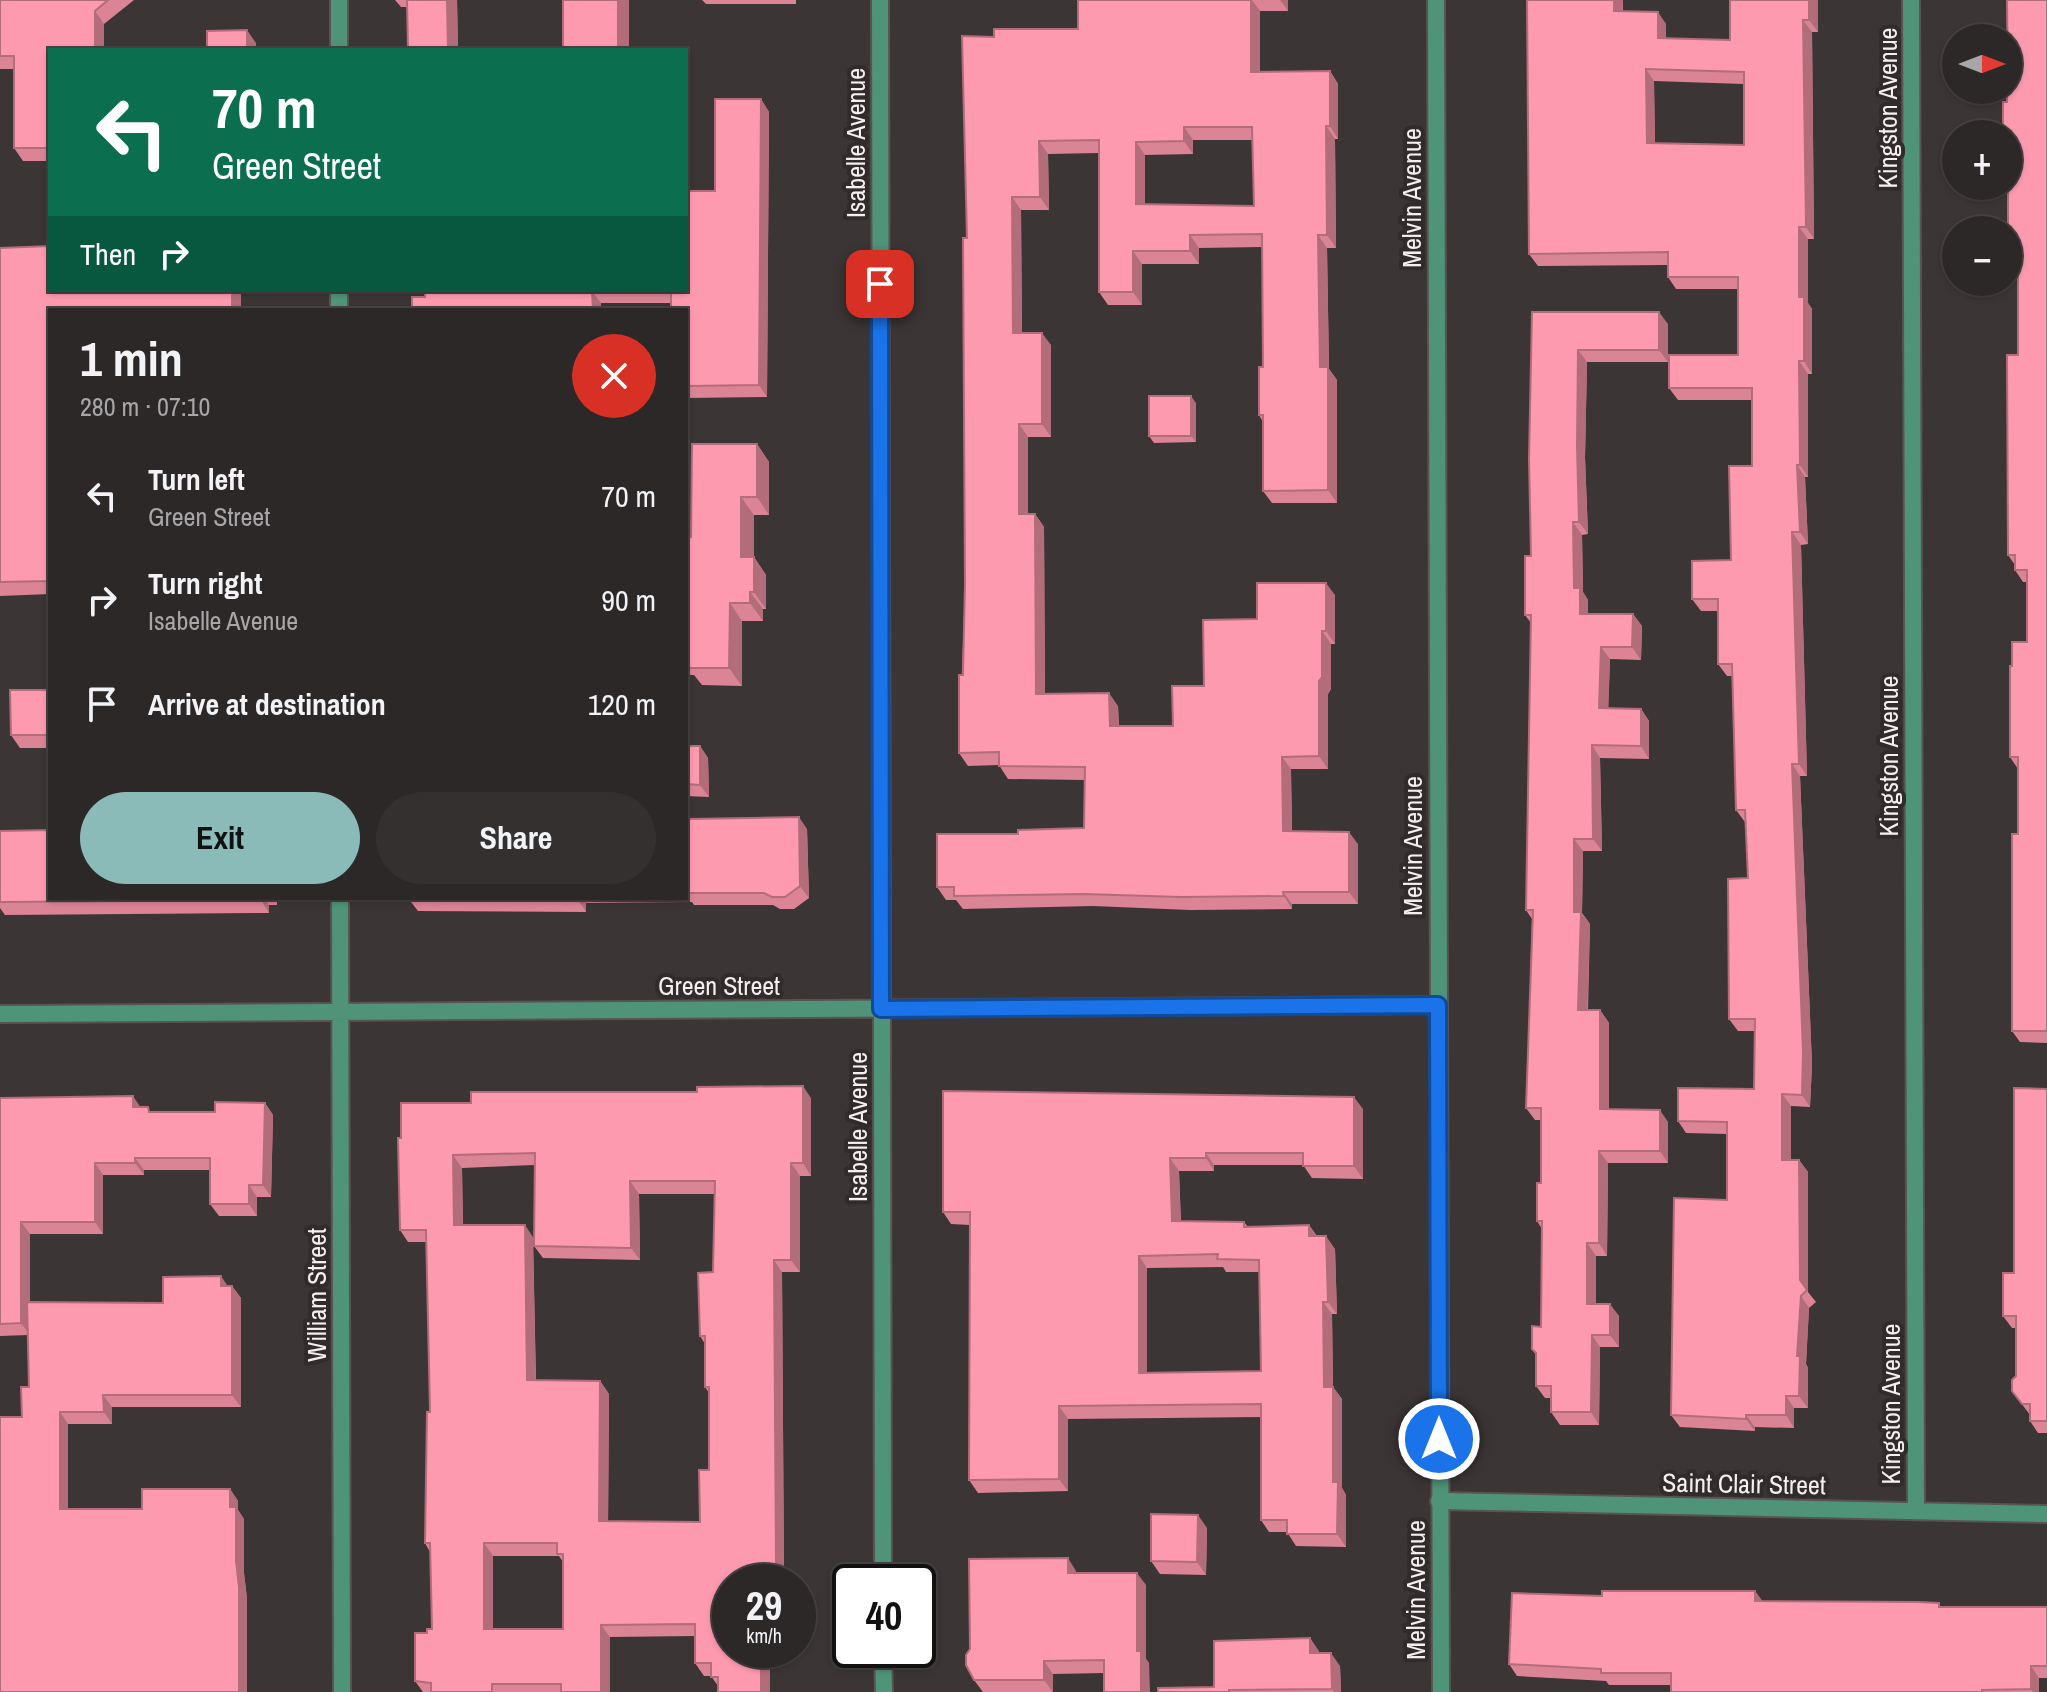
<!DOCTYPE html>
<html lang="en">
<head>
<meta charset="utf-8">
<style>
  :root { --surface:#2d2828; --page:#353030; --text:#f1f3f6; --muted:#a7a6a8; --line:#484445; --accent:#8bbbb9 }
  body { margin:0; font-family:"Archivo Narrow",sans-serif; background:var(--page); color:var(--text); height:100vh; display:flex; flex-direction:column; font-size:30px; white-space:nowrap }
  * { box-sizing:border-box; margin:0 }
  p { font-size:26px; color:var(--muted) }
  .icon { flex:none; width:44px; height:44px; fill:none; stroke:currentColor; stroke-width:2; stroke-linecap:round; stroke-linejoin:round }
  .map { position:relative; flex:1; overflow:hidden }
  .sheet { position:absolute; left:48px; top:308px; width:640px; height:592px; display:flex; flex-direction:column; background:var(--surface); border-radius:0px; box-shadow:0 2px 6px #0004,0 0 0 2px var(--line) }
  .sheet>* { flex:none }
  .guide { position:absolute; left:48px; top:48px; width:640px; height:244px; border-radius:0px; box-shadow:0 2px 6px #0004,0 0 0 2px var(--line); background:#0b6e4f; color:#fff; overflow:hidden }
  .needle { width:52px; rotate:90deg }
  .tools { position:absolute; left:1942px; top:24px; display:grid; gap:16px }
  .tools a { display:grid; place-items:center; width:80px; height:80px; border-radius:50%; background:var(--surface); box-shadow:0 2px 6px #0004,0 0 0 2px var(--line); font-size:40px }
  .speed { position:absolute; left:712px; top:1564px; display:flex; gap:16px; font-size:40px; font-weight:700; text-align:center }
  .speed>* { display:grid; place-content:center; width:104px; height:104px; border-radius:50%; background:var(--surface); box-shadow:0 2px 6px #0004,0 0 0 2px var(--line); line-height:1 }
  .speed small { font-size:20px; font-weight:400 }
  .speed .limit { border:4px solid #111; border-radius:12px; background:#fff; color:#111 }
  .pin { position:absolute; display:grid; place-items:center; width:68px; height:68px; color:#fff; margin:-34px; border-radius:16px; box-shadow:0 4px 12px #0006 }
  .me { position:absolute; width:88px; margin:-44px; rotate:0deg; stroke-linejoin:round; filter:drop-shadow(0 0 6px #0008) }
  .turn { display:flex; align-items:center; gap:28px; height:168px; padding:0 32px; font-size:36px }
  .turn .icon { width:104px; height:104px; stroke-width:2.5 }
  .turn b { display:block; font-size:56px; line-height:68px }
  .then { display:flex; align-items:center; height:76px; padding:0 32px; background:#0003; gap:16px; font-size:30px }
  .round { display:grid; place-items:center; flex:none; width:84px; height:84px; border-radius:42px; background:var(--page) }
  .headline { display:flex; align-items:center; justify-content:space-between; height:136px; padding:0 32px }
  h1 { font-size:48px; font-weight:700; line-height:60px }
  .cta { display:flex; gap:16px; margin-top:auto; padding:16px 32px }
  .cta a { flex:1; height:92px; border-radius:48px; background:var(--accent); color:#111; font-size:32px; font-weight:700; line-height:92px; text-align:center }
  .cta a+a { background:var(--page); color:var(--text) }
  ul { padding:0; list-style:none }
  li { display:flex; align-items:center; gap:24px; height:104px; padding:0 32px }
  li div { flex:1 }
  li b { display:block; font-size:30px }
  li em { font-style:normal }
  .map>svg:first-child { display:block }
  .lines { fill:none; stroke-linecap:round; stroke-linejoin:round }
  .minor-casing { stroke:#595354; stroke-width:20 }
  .tertiary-casing { stroke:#595354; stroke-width:20 }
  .minor { stroke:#4f9479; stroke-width:16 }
  .tertiary { stroke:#4f9479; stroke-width:16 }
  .wall { fill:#da8496; fill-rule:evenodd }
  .shaded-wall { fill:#b26c7a }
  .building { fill:#fe9aaf; stroke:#b26c7a; stroke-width:2; fill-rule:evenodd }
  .route-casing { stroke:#114b97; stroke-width:20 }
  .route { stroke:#1a73e8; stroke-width:14 }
  .labels { text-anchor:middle; stroke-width:8; stroke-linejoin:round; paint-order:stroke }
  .street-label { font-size:26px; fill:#f4f0f0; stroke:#312b2c }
</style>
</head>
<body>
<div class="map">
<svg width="2047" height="1692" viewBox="0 0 2047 1692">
  <rect width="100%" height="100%" fill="#3c3536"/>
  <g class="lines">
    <!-- minor casing -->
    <g class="minor-casing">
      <path id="minor" d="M339,0v50
        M880,0l3,1582
        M1911,0l5,1511
        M339,290v20
        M340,898l2,794
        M0,1014l1438,-9
        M1439,1501l608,13
        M883,1650l1,42"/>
    </g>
    <!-- tertiary casing -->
    <g class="tertiary-casing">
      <path id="tertiary" d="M1436,0l5,1692"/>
    </g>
    <!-- minor -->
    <use href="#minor" class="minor"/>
    <!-- tertiary -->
    <use href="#tertiary" class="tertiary"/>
  </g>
  <!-- wall -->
  <path class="wall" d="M0,0h134l-30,24v26h-54v111h-27l-9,-13v-79h-14z
    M395,0h62l1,50h-50l-1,-43h-6z
    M702,0h94v4h-90z
    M1078,0h210v11h-28v60h70l8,13v55h-3l1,109h-9l2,121 8,11v123h-65l-9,-12v-69l-4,-7 4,-48 -1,-120 -63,1v16h-57v41h-34l-9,-13v-139l-51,1 1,56h-28l1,123 29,12v92h-23v77h7l9,13 1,167 73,12 1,20h54l84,-107 78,-24v49h-4v45l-3,5v75h-37l1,62 66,13v60h-66v5l-102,1 -97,-4 -130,3 -7,-9h-10l-9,-13 81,-53 66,-6 1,-48 -77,-1 -9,-14 -31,1 -9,-13 6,-169 2,-346 27,-201 84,-8zM1193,140h59l2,66 -109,-2v-49l48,-1z
    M1527,0h96v11l43,13v15l64,1 88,-40v32h-6l2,207h-6v64l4,6v65h-4v103h-3l3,67 -7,1 6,231h-7l12,288 -2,43 -19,-1v54h8l9,12v120l8,10 -7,6 -3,56 2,4v40h-14v20l-39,-1v4l-75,-4 -9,-12 56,-215v-66l-41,-1 -8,-12 76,-32 1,-58h-17l-9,-12 19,-141 -3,-56 -9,-12 -4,-134h-5l-9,-12v-53h-17l-9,-12 39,-39 21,-94v-66h-74l-9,-12 69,-33v-66h-62l-8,-12v-12l-130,1 -9,-12zM1654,81l90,3v61l-89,-2z
    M2047,0v1043l-27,-1 -8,-11 6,-197v-65l-8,-12 2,-91 15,-24v-60h-4l-8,-12v-5l-7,-10 10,-200v-79h-1l-9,-12v-130z
    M761,99l8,13 -2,285 -81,1v-88l-15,-7h-70l-176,-13h261l29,-99z
    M0,248l50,62v284l-50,2z
    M1532,312l136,12v38h-81l-2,96 3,76 -6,1 1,57 5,8v14h45l9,12 -1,34 -31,-1 -2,49 33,1 8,12v38l-49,-1 2,93h-19l-1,62 8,11 -2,86h12l9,13v86l59,13v41h-60l-1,93h-11v48l23,12v31h-19l-1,78h-39l-9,-13v-14h-6l-9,-12v-31l-4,-6 9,-22 1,-98 -5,-8 4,-38v-63h-6l-9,-12 6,-189 -6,-9 5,-287 -6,-8 6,-59z
    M1196,403v39l-42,1 -5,-7z
    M757,444l12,18v53h-15v42l12,18v34h-3v12h-21v65l-40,-1 -8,-10h-7l-1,-2v-96h1l4,-40z
    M50,690v58h-30l-9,-13z
    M686,746h14l8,12 1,39 -23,-1z
    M807,829l2,69 -15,11h-14l-7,-4h-79l-2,-3 -106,1v9l-168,-1 -7,-9h-4l-2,-4h281v-55z
    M0,831l50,67h227v7h-8v8l-264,2 -5,-7z
    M2047,1089v344h-9l-8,-12v-6l-18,-24 4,-15v-48h-4l-9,-12 11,-43z
    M0,1098l140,9 12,5h63l50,-9 8,12 -2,82h-14v19h-38l-9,-12v-34h-66v5h-41v59h-73v68l133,1 64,-17h5l9,12v109h-129v17h-44v85h74l88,-20 8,12v9l6,9v54l3,26v93h-247l22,-275 7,-30 -1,-52 -28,1z
    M811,1098v78h-11v96h-18l2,303 -54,7 40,68v42l-52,-6 -7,-10h-7l-9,-13v-27l-85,1v55h-187l-8,-11 12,-48 5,-4 -2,-77 -5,-9 5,-131 -4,-170h-18l-8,-12 1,-92 70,-35zM535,1165l-1,81 9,12 97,2 -1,-66h76l-2,78 -13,64 5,8v43l4,6v77l-9,52 -92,-1 1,-127 -9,-13 -64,-1 -3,-143 -70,-12 -1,-57zM493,1556h66l4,6v67h-70z
    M1363,1109v70l-51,-1 -9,-13h-89v6h-35l2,50 63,1 4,5 61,-2 8,11 18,13 2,65h-5l1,73 9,12v89l4,7v52l-50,-1 -9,-14h-18l-8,-12v-103l-193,2v72l-90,2 -9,-13 1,-255 -19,-1 -8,-12zM1223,1267l3,5h33l2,99 -114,2v-105z
    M1207,1528l-1,47 -46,-1 -9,-13z
    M1076,1571v2l70,12v74l3,4 -45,10 -51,1v18h-70l-9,-12z
    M798,1590l7,10h-7z
    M1755,1591l7,10 179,6h106v71h-8v14h-368v-7h-62l-3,-4 -89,-5 -8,-12 93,-68z
    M1310,1638l9,15 21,13 1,26h-183l56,-5z"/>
  <!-- shaded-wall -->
  <path class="shaded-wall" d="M447,0h10l1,50h-10z
    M618,0h11v50h-11z
    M1251,0h1l8,11v73l-9,-12z
    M1280,0h8v11z
    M1614,0h9l-1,23 -8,-12z
    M1809,0h9v32l-9,-12z
    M95,11l9,13v26h-9z
    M1658,12l8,12v27l-8,-13z
    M1803,20l9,12 2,207 -8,-12z
    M247,30l9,13v7h-9z
    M1646,69l8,12 1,74 -8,-12z
    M1330,71l8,13v55l-8,-13z
    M761,99l8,13 -2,285 -8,-12z
    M1326,126l9,13 1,109 -9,-13z
    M1184,127l9,13v14l-9,-13z
    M1039,141l9,13 1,56 -9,-13z
    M1136,142l9,13v62l-9,-13z
    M1012,197l9,13 1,136 -9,-13z
    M1799,227l9,12v64l4,6v65l-8,-13 -5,-64z
    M1190,235l9,13v16l-9,-13z
    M1318,235l9,13 2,121 8,11v123l-9,-13 -8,-123z
    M1133,251l9,13v41l-9,-13z
    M232,290h9v20h-9z
    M592,291l9,12v7h-8z
    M1659,312l9,12v38l-9,-12z
    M1042,333l9,12v92l-9,-13z
    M1578,350l9,12 -2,96 3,76 -9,-12 -2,-76z
    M1799,361l9,13v103l-8,-12z
    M1191,396l5,7v39l-5,-6z
    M1019,424l9,13v90l-9,-13z
    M757,444l12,18v53l-12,-18z
    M1797,465l8,12 3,67 -8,-12z
    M741,497l13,18v60l-13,-18z
    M1035,514l9,13 1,180 -9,-13z
    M1573,522l9,13 1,57 5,8v26l-8,-12 -6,-26z
    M1792,532l9,13 6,231 -8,-12z
    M754,557l12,18v34l-12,-17z
    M1326,583l9,12v49l-9,-13z
    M750,592l13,17v12l-13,-18z
    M730,603l12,18v65l-13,-18z
    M1633,614l9,12 -1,34 -9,-13z
    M1322,631l9,13v45l-3,5v75l-9,-13v-75z
    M1601,647l9,12 -2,61 -9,-12z
    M1109,693l9,13 1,32 -9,-12z
    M1641,709l8,12v38l-8,-13z
    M1592,745l8,13 2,93 -9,-12z
    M700,746l8,12 1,39 -9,-12z
    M1282,757l9,12 1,75 -9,-13z
    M1792,764l8,12 12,288 -2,43 -8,-12z
    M799,817l8,12 2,69 -9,-12z
    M1349,832l9,12v60l-9,-12z
    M1574,839l9,12 -1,62 8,11 -3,98 -9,-12 -4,-98z
    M1283,892l9,12v5l-8,-13z
    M260,898h4l5,7v8z
    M577,898h5l4,5v9z
    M1600,1010l9,13v99l-9,-13z
    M803,1086l8,12v78l-8,-13z
    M1782,1094l9,12v66l-9,-12z
    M133,1096l8,12 -8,-1z
    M1354,1097l9,12v70l-9,-13z
    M265,1103l8,12 -2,82 -8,-12z
    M1660,1110l8,12v41l-8,-12z
    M1599,1151l9,12 -1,93 -8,-13z
    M1206,1153l8,12v6l-8,-13z
    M453,1155l9,13 1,69 -9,-12z
    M135,1158l9,12v5l-9,-12z
    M1170,1158l9,13 2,62 -9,-12z
    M1799,1160l9,12v120l-8,-12z
    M95,1163l8,12v59l-8,-12z
    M791,1163l9,13v96l-9,-12z
    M630,1181l9,13 1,66 -9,-12z
    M249,1185l8,12v19l-8,-12z
    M21,1222l9,12v101l-9,-12z
    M525,1225l8,12 3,156 -9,-13z
    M1309,1225l8,13 -8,-2z
    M1326,1236l9,13 2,65 -9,-12z
    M1587,1243l9,13v60l-9,-12z
    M1139,1256l8,12v117l-8,-12z
    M774,1260l8,12 2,305 -8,-12z
    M221,1276l8,12 -8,-2z
    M232,1286l9,12v109l-9,-12z
    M1801,1296l8,12 -3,56 2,4v40l-9,-12 -2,-40z
    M1323,1302l9,12 1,85 -9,-12z
    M1610,1304l9,12v31l-9,-12z
    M1592,1335l8,12 -1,78 -8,-13z
    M600,1381l9,13 -1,139 -9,-12z
    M1333,1387l9,12v89l4,7v52l-9,-13 -4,-52z
    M103,1395l9,12v17l-8,-12z
    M1786,1396l8,12v20l-8,-13z
    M1059,1406l9,13v72l-9,-12z
    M60,1412l8,12v97l-8,-12z
    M1746,1415l9,12v4l-9,-12z
    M230,1489l8,12v9l6,9v54l3,26v93h-8z
    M1198,1515l9,13 -1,47 -9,-13z
    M484,1543l9,13v85l-9,-12z
    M1068,1558l8,13v15l-8,-13z
    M1137,1573l9,12v74l3,4 1,29h-9l-4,-41z
    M1755,1591l9,12 -9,-2z
    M601,1625l9,12v55h-9z
    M1310,1638l9,13v15l-9,-13z
    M761,1650h9v42h-9z
    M1331,1653l9,13 1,26h-7l-2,-3z
    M1044,1661l9,13v18l-9,-12z
    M2031,1666l8,12v14h-6l-2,-3z"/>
  <!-- building -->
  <path class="building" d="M0,0h108l-13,11v39h-45v98h-36v-92h-14z
    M407,0h40l1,50h-40z
    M563,0h55v50h-55z
    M1078,0h173v72l79,-1v55h-4l1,109h-9l2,132h8v123l-65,1v-76h-4v-48h4l-1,-133 -72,1v16h-57v41h-34v-152l-60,1 1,56h-28l1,136h29v91h-23v90h16l1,180 73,-1 1,33h63l-1,-40h32l-1,-66 54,-1v-36h69v48h-4v46l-3,4v75l-37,1 1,74 66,1v60h-66l1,4 -103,1 -97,-3 -130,2v-9h-17v-53h81v-4l66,-2 1,-61 -86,-1v-14l-40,1v-78h4l2,-91 -2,-346h4l-5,-202 32,1v-8h84zM1184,127h68l2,79 -118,-2v-62l48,-1z
    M1527,0h87v11l44,1v26l72,2v-40h79v20h-6l3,207h-7v70h5v64h-5l1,104h-3l3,67h-8l7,232h-7l11,288 -1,43 -20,-1v66h17l1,120 7,10 -6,6 -4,60h3l-1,40h-13v19h-40v4l-75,-4 3,-217 53,2v-78l-49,-1v-33l76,1 1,-70h-26l-1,-140 20,-1 -3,-68h-9l-4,-146h-14v-65h-26v-38l39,-1 -2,-94h23v-78h-83v-33h69v-78h-70v-25l-139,2zM1646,69l98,3v73l-97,-2z
    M2007,0h40v1031h-35v-197h6v-77h-8v-91h2v-24h15v-72h-12v-15h-7l-1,-200h11v-91h-10v-130h-5v-32h4v-12h1z
    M247,30v20h-40v-19z
    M715,99h46l-2,286 -73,1v-76h-15v-19h-79l1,19h-181v-13h13v-7h261l1,-99h28z
    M50,246v44h182v20h-182v271l-50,1v-334z
    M1532,312h127v38h-81l-1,96 2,76h-6l1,66h6v26h53l-1,33h-31l-2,61 42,1v37l-49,-1 1,94h-19v73h7l-3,98h22v99l60,1v41h-61v92h-12v61h23v31h-18l-1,77h-40v-26h-15v-33l-4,-4v-23l9,1 1,-106h-5v-38h4v-75h-15l7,-198h-7l5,-295h-6v-59h6l-2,-97z
    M1149,396h42v40h-42z
    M692,444h65v53h-16v60h13v35h-4v11h-20l-1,65h-40v-11h-3v-80h1l1,-40h3z
    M10,690h40v45h-39z
    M686,746h14v39l-14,-1z
    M799,817l1,69 -15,11h-13l-8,-4h-78v-50h3v-24z
    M50,830v68h210v2l-260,2v-71z
    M409,898h168v2l-168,-1z
    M803,1086v77h-12v97h-17l2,305 15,17h-61v68h31v42h-43v-15h-7v-14h-16v-39l-94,1v67h-40v-8h-69v8h-61v-9l-16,-2v-48h12v-4h5l-2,-86h-5l2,-131h3l-4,-182h-26l-2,-92h3v-35h70v-11h226v-5zM535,1153l-1,93 97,2 -1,-67h85l-2,91 -15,1 2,63h5v51h4v83h-10l1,52 -101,-1 1,-140 -73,-1 -2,-155h-71l-1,-70zM484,1543h73v11h6v75h-79z
    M2014,1088l33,1v332h-17v-17h-8l-10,-13v-11l4,-4v-60h-13v-43h11z
    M943,1091l411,6v69h-51v-13h-97v5h-36l2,63 72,1v5l65,-2v11h17l2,66h-5l1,85h9v95h5l-1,52h-50v-14h-26v-116l-202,2v73l-90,1 1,-268h-27zM1218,1254l-1,5 42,1 2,111 -122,2v-117z
    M133,1096v11h15l1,5h66v-10l50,1 -2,82h-14v19h-39v-46h-75v5h-40v59h-74v101l-21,1v-226z
    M221,1276v10h11v109h-129l1,17h-44v97h82v-20h88v18h6v54l3,26v105h-239v-275h22l-1,-30h8l-2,-85 136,1v-26z
    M1151,1514l47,1 -1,47 -46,-1z
    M1068,1558v15h69v78h4v41h-37v-32l-60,1v19h-70l-8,-15v-10l4,-6 -1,-90z
    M1602,1591h153v10l163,1 21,1v4h108v59h-16v23l-49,1v2h-311v-19h-70v-4l-92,-5 3,-71 90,3z
    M1310,1638v15h21l1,36 -103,1v2h-71v-4l56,-1v-46z"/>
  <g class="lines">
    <!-- route casing -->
    <g class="route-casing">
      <path id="route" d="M880,284l1,725 557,-4 1,434"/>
    </g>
    <!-- route -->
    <use href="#route" class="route"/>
  </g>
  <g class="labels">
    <!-- street labels -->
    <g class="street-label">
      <text transform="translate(1888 108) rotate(-90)" y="9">Kingston Avenue</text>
      <text transform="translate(856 143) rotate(-90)" y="9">Isabelle Avenue</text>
      <text transform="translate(1412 198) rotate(-90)" y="9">Melvin Avenue</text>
      <text transform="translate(1889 756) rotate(-90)" y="9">Kingston Avenue</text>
      <text transform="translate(1413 846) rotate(-90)" y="9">Melvin Avenue</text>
      <text x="719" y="995">Green Street</text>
      <text transform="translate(858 1127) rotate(-90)" y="9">Isabelle Avenue</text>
      <text transform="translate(317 1295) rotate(-90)" y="9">William Street</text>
      <text transform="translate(1891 1404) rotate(-90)" y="9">Kingston Avenue</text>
      <text transform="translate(1744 1484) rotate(1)" y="9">Saint Clair Street</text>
      <text transform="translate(1416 1590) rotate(-90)" y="9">Melvin Avenue</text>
    </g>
  </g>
</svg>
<div class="tools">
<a><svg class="needle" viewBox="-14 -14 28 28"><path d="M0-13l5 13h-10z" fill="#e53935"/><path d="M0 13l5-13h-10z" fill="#a7a6a8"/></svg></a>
<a>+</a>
<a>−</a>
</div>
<div class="speed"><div>29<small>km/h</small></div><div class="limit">40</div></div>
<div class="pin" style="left:880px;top:284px;background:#d93025"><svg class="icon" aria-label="arrive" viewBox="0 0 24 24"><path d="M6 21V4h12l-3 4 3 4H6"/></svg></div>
<svg class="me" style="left:1439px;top:1439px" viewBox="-20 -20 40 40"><circle r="17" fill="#1a73e8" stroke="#fff" stroke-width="3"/><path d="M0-11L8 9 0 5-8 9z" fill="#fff"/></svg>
<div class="guide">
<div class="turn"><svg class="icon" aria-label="left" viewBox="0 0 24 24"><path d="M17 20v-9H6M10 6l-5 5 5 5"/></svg><div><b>70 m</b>Green Street</div></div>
<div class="then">Then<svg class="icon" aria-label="right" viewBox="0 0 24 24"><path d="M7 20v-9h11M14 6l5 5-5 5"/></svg></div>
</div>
<section class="sheet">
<div class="headline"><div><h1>1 min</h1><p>280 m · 07:10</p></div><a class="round" style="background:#d93025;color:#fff"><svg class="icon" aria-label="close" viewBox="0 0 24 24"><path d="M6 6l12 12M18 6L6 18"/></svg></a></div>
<ul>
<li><svg class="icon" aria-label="left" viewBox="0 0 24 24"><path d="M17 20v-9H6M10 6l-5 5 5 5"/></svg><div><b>Turn left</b><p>Green Street</p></div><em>70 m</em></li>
<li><svg class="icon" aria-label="right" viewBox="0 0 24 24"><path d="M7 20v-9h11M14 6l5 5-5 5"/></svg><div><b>Turn right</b><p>Isabelle Avenue</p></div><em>90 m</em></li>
<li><svg class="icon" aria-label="arrive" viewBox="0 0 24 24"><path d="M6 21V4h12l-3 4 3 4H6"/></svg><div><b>Arrive at destination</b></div><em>120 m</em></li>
</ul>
<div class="cta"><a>Exit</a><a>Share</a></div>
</section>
</div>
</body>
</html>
